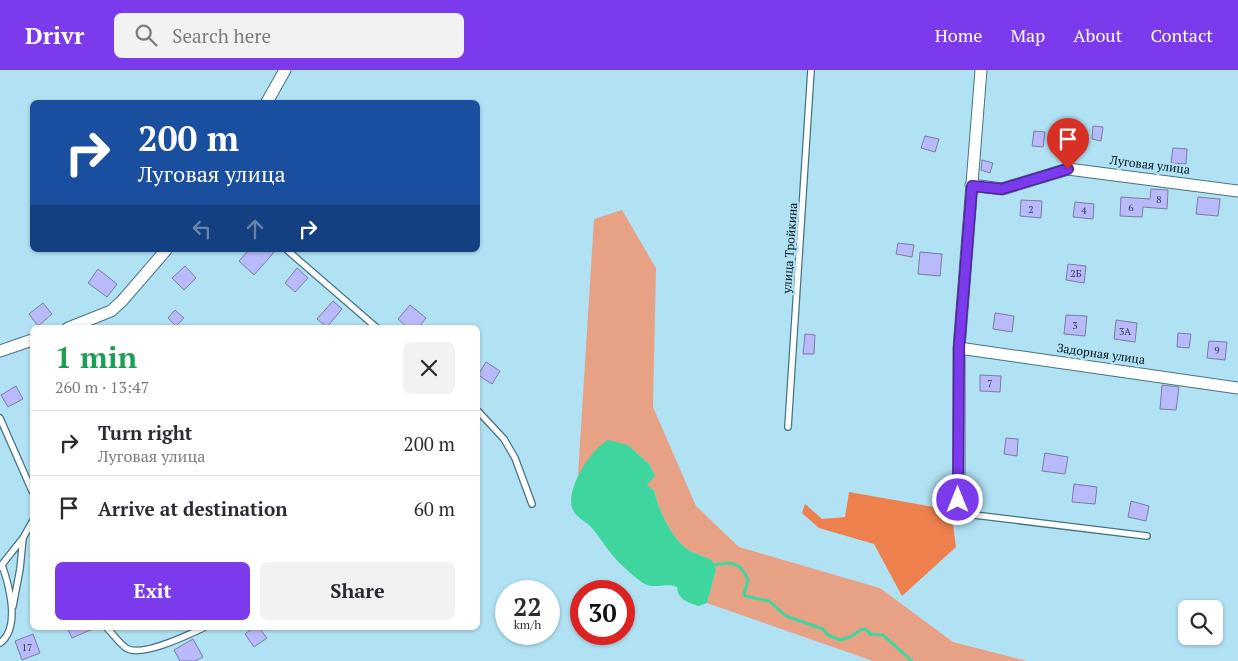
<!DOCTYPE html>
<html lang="en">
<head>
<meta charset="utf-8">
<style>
  :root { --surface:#fff; --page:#f2f2f3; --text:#2b2b33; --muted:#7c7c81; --line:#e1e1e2; --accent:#7c3aed }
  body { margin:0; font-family:"PT Serif",serif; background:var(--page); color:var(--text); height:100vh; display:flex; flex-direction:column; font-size:19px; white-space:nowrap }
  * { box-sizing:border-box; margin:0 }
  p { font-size:16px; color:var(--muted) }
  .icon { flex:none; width:28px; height:28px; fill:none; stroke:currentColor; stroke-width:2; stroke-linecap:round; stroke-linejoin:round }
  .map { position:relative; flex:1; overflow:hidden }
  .sheet { position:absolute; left:30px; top:255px; width:450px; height:305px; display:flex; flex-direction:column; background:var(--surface); border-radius:8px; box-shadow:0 1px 4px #0004 }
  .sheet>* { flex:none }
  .top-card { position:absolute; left:30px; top:30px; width:450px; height:152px; border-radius:8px; box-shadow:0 1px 4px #0004; background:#1a4fa0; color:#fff; overflow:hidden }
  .buttons { position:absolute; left:1178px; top:530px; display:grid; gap:10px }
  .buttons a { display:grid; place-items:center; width:45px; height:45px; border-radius:8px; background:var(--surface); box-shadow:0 1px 4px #0004; font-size:25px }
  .speed { position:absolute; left:495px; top:510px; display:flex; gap:10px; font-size:25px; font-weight:700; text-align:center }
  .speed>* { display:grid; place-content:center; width:65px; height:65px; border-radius:50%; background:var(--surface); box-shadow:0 1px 4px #0004; line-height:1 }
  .speed small { font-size:12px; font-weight:400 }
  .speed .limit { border:8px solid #d22; background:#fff; color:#111 }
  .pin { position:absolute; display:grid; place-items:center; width:42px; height:42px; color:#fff; margin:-51px -21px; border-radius:50% 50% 50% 0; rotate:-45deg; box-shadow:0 0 5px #0007 }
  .pin .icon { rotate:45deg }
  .me { position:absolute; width:55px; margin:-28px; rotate:0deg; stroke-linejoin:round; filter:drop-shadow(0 0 4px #0008) }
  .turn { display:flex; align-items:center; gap:18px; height:105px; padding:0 25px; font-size:22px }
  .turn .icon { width:65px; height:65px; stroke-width:2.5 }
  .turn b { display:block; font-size:35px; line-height:42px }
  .lanes { display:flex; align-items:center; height:48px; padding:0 25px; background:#0003; justify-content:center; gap:25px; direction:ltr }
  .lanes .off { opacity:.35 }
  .round { display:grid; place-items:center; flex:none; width:52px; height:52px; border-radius:8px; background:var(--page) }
  .head { display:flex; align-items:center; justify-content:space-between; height:85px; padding:0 25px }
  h1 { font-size:30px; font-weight:600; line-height:38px; color:#1e9e55 }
  .button { display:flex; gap:10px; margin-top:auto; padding:10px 25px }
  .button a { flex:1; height:58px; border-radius:8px; background:var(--accent); color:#fff; font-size:20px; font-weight:600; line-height:58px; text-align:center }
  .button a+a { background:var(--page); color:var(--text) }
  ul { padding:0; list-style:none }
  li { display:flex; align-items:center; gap:15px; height:65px; padding:0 25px; border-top:1px solid var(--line) }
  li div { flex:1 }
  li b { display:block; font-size:19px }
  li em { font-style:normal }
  header { display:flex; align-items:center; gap:30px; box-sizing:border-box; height:70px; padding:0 25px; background:var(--accent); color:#fff }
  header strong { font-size:24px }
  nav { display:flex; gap:28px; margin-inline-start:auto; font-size:18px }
  .search { width:350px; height:45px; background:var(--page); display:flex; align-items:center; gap:12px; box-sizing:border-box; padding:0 18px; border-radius:8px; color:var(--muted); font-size:19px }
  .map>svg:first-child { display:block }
  .green { fill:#e7a285 }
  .forest { fill:#ee804e }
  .water { fill:#3ed69e }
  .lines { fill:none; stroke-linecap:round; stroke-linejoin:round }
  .stream { stroke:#3ed69e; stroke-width:3 }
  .building { fill:#b9bafa; stroke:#7b7ca1 }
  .service-casing { stroke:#467384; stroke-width:8 }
  .minor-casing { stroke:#467384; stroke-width:13 }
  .service { stroke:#fff; stroke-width:5.5 }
  .minor { stroke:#fff; stroke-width:11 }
  .route-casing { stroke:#51269a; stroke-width:12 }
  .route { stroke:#7c3aed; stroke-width:9 }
  .labels { text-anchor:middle; stroke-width:5; stroke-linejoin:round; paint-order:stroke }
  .number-label { font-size:10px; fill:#2e394e }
  .street-label { font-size:12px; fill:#000e14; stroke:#b1e2f4 }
</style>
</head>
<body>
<header>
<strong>Drivr</strong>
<div class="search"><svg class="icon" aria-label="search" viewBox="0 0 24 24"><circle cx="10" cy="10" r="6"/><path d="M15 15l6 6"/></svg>Search here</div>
<nav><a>Home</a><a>Map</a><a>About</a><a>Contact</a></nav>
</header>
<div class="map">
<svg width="1238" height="591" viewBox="0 0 1238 591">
  <rect width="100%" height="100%" fill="#b1e2f4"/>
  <!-- green -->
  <path class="green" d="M622,140l34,58 -3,139 43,99 43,41 141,41 73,54 74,19h-154l-166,-58 9,-33 -4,-10c-7,-3 -15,-6 -22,-9 -17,-10 -32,-42 -36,-61l-8,-5 9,-9 -5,-11 -22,-20 -50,30 16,-256z"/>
  <!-- forest -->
  <path class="forest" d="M849,422l102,18 5,37 -54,49 -28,-52 -55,-16 -17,-15 3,-9 17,15 23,-2z"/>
  <!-- water -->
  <path class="water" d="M608,370l20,5 22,20 5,11 -8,9 7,5c4,19 19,51 36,61 7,3 15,6 22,9l4,10 -9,33 -9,3c-10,-4 -20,-6 -21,-19 -10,-5 -23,3 -34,-4 -10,-7 -21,-17 -29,-26 -8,-9 -15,-21 -23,-30 -7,-7 -15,-9 -19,-19 -6,-20 19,-59 36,-68z"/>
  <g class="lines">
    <!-- stream -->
    <path class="stream" d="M714,495c18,-4 27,-2 34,15l-4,14 1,2 24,5 17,15 37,13 5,6 12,5 10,-3 11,-7 5,-1 4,5 13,1 29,26"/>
  </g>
  <!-- building -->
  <path class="building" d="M1093,56l10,1 -2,14 -9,-2z
    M1034,61l11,1 -2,15 -11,-1z
    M925,66l14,3 -4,13 -14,-4z
    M1173,78l14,1 -1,15 -15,-1z
    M982,90l11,3 -3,10 -9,-3z
    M1151,119l17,1 -1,19 -24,-2 -1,10 -22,-1 1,-19 29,2z
    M1198,127l22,2 -2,17 -22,-2z
    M1021,130l21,1 -1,17 -21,-2z
    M1075,132l19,2 -1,15 -20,-2z
    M898,173l16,2 -2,12 -16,-3z
    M249,180h27l-22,25 -15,-14z
    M920,182l22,2 -2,22 -22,-2z
    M1068,194l18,2 -2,17 -18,-3z
    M185,196l11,12 -12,12 -12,-12z
    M297,198l11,10 -13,14 -10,-9z
    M98,199l19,15 -10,13 -19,-14z
    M333,231l9,8 -15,18 -10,-8z
    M43,233l9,11 -14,12 -9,-12z
    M410,235l16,13 -8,10h-10l-10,-9z
    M175,240l9,8 -8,8 -8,-8z
    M995,243l19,3 -2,16 -19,-3z
    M1066,245l21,1 -2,20 -21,-2z
    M1116,250l21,3 -2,19 -21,-3z
    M1178,263l13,1 -2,14 -12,-1z
    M805,264l10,1 -1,19h-11z
    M1209,271l18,1 -2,18 -18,-2z
    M486,292l14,9 -8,13 -14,-9z
    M980,305l21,1 -1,16 -20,-1z
    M1162,315l17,2 -3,23 -16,-1z
    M16,316l7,13 -15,8 -7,-12z
    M1006,368l12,1 -1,17 -13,-2z
    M1045,383l23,4 -3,17 -23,-3z
    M1074,414l23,3 -2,17 -23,-2z
    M1131,431l18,5 -3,15 -18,-4z
    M67,558h28l-23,10z
    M253,558h6l8,10 -13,9 -9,-13z
    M33,564l7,19 -18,7 -7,-19z
    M193,569l10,18 -8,4h-15l-6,-11z"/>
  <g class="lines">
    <!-- service casing -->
    <g class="service-casing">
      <path id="service" d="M287,180l90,78
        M478,341l26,28 11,19 17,46
        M0,348l32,73
        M788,357l23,-357
        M959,430l15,15 173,21
        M0,497l23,-29 9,-16
        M13,536l7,-37 3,-31
        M107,558c6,6 12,15 19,20 15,10 62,-13 77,-20
        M0,573c21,-15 9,-58 2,-78"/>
    </g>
    <!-- minor casing -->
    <g class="minor-casing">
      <path id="minor" d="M267,32l18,-32
        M971,115l31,4 66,-20 170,22
        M68,258l43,-17 11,-10 44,-51
        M959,278l279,40
        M0,281l32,-11
        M959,430v-152l22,-278"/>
    </g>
    <!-- service -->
    <use href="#service" class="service"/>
    <!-- minor -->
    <use href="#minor" class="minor"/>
  </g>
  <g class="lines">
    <!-- route casing -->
    <g class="route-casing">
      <path id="route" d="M958,430l1,-152 13,-162 30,3 66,-20"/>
    </g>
    <!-- route -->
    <use href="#route" class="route"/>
  </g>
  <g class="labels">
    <!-- number labels -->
    <g class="number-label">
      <text x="1159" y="133">8</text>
      <text x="1131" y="141">6</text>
      <text x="1031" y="143">2</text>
      <text x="1084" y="144">4</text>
      <text x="1076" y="207">2Б</text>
      <text x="1075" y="259">3</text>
      <text x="1125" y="265">3А</text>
      <text x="1217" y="284">9</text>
      <text x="990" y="317">7</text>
      <text x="27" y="581">17</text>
    </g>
    <!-- street labels -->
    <g class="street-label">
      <text transform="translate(1150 95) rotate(7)" y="4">Луговая улица</text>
      <text transform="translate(790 178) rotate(-86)" y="4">улица Тройкина</text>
      <text transform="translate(1101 284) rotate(8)" y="4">Задорная улица</text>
    </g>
  </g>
</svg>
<div class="buttons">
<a><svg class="icon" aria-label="search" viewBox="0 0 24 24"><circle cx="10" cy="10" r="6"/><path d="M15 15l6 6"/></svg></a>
</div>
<div class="speed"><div>22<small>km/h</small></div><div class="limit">30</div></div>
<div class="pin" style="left:1068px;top:99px;background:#d93025"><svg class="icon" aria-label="arrive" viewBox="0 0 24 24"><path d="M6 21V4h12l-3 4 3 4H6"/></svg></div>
<svg class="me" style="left:958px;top:430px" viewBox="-20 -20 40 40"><circle r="17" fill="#7c3aed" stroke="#fff" stroke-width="3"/><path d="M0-11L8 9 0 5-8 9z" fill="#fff"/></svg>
<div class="top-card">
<div class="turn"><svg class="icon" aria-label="right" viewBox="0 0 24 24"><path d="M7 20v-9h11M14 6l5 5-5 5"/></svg><div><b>200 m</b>Луговая улица</div></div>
<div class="lanes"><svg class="icon off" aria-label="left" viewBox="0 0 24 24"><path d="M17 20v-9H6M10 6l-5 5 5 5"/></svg><svg class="icon off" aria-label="ahead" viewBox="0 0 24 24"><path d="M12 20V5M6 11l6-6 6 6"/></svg><svg class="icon" aria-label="right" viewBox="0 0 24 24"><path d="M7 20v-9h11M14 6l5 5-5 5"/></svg></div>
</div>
<section class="sheet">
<div class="head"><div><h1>1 min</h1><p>260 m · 13:47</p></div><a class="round"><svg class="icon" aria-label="close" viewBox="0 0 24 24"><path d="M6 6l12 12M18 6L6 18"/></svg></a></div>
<ul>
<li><svg class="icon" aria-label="right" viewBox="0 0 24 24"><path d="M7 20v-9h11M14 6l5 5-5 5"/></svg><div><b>Turn right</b><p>Луговая улица</p></div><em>200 m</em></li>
<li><svg class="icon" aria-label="arrive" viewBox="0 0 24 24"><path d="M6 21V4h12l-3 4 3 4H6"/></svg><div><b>Arrive at destination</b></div><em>60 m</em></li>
</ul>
<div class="button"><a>Exit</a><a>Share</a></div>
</section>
</div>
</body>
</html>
